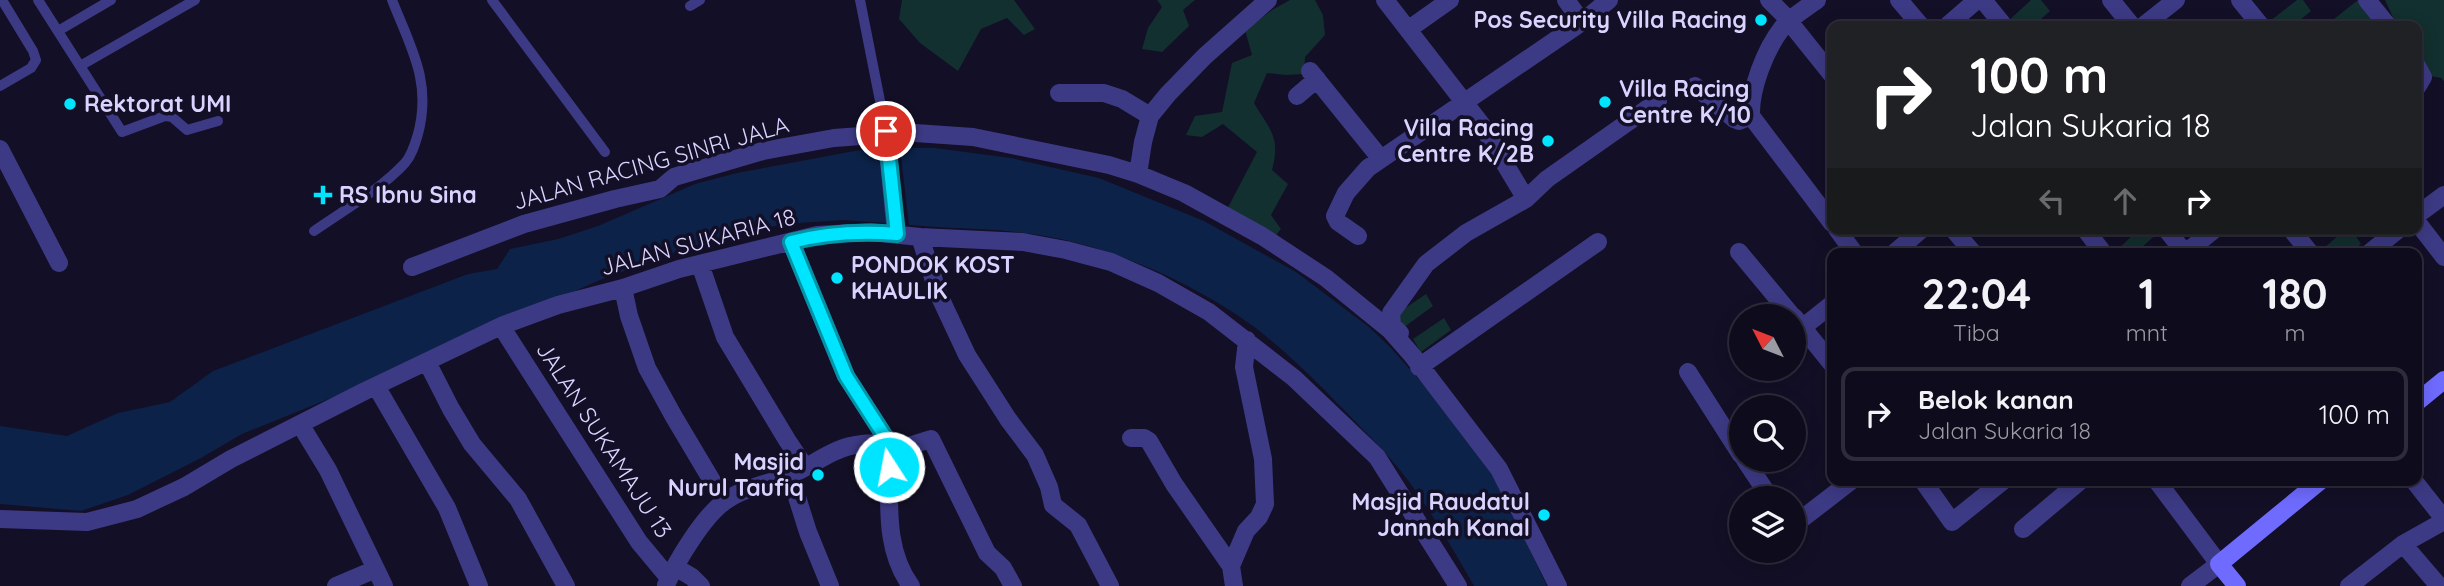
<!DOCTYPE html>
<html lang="id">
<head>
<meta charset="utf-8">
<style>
  :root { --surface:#0e0b1c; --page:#171425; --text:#f1f3f6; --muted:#9b9ba3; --line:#2e2b3b }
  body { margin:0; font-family:Quicksand,sans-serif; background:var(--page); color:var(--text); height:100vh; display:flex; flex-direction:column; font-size:26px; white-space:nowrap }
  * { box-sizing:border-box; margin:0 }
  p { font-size:23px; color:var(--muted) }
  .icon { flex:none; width:38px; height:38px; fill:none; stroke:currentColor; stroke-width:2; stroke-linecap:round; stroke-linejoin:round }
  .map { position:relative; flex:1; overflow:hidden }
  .details { position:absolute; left:1827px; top:248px; width:595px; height:238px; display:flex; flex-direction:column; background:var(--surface); border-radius:14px; box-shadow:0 4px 18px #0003,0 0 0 2px var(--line) }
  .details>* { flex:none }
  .top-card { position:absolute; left:1827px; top:21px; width:595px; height:214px; border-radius:14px; box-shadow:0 4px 18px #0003,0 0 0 2px var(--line); background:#202124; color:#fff; overflow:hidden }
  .needle { width:46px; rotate:312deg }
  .controls { position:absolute; left:1729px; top:304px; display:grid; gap:14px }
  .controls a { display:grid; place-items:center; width:77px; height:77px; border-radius:50%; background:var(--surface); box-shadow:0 4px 18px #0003,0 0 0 2px var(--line); font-size:35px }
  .pin { position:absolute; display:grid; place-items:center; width:60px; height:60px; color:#fff; margin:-30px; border:4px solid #fff; border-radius:50%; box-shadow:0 2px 7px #0007 }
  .me { position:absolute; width:77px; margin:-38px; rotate:349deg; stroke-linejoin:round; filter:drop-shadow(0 0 5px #0008) }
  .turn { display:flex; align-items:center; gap:24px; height:147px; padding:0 28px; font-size:32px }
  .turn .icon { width:91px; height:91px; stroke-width:2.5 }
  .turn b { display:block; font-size:49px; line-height:60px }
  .lanes { display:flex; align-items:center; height:66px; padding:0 28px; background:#0003; justify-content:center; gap:35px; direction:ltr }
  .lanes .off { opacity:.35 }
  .eta { display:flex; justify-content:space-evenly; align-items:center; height:119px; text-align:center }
  .eta b { font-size:42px; font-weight:700; line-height:49px }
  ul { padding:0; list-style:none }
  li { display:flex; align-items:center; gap:21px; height:94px; margin:0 14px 10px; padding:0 14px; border:4px solid var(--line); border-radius:14px }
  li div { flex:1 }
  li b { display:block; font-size:26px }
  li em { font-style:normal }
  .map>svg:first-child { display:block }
  .green { fill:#12302f }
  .water { fill:#0c2248 }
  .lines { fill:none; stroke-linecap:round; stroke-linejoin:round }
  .service { stroke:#3d3a85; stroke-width:10 }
  .minor { stroke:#3d3a85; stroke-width:18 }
  .tertiary { stroke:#3d3a85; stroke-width:18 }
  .secondary { stroke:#6f6bff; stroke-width:18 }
  .route-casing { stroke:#0095a6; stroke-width:18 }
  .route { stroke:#00e5ff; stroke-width:12 }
  .poi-dot { fill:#00e5ff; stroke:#130f26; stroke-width:2.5 }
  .labels { text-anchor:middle; stroke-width:7; stroke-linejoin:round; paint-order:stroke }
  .poi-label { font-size:23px; font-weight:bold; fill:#d9d4ff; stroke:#130f26; text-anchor:end }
  .street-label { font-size:23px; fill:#d9d4ff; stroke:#130f26 }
</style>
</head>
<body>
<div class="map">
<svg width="2444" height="586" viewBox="0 0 2444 586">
  <rect width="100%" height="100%" fill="#130f26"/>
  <!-- green -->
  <path class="green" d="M902,0h112l21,29 -11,6 -17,-17 -26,11 -23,42 -38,-28 -21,-24z
    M1157,0h38l-12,10 6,16 -27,26 -20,-3 6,-21 14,-21z
    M1290,0h25l8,15 2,20 -20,22 -1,17 -18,1 -19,-2 -13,30c16,27 27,34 18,67l16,14 -17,31 10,14 -9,11 -48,-25 33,-63 -34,-28 -21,13 -16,-2 9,-19 27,-4 10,-49 20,-8 -7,-25 27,-20z
    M2031,0h10l9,11 -17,15h-24l-3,-3z
    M2297,0h6l8,11 -18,15h-19l-4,-5z
    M2358,0l22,26h-48l-3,-3z
    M2385,0h59v81l-3,-3 -11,-2 -13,-24v-26h-20z
    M2139,229h15l4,4 -24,21h-21z
    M2346,229h5l10,15 -11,10h-33z
    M1426,294l7,12 -30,22 -8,-13z
    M1444,318l7,12 -30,22 -8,-13z"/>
  <!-- water -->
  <path class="water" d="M881,146l5,77 -43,-3 -59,4 -92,22 -92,34 -217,97 -141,57 -41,24 -73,37 -47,16 -81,-7v-78l67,10 51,-23 52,-11 43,-31 255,-97 29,-5 13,-20 48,-10 40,-13 97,-42 42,-11z
    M900,148h35l76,10 88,20 105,43 92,51 73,55 22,21 78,88 28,45 50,105h-73c-20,-35 -40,-70 -64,-103 -19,-26 -42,-48 -64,-71 -29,-30 -60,-61 -93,-86 -58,-42 -138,-78 -208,-90 -45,-8 -91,-7 -136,-11z"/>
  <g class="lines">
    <!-- service -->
    <path class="service" d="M38,0l42,66 115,-66
      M492,0l113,152
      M860,0l26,131
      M690,6l10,-6
      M58,31l53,-31
      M80,66l42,66 43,-16 7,1 15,13 31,-9
      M0,86l31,-18 5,-8 -3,-9 -31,-51
      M314,231c30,-21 66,-41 91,-68 7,-8 10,-19 13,-29 14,-52 -7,-86 -26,-134"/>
    <!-- minor -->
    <path class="minor" d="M1385,0l96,124 45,75
      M1566,0l16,22
      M1769,0l15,15 48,60
      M1817,0c-12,9 -26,17 -35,28 -17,22 -32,61 -31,88l81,107
      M1899,0l22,26
      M1983,0l21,26
      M2111,0l21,26
      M2240,0l21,26
      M2367,0l21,26
      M1948,25l29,-25
      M2143,26l33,-26
      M1409,29l41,-29
      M2417,66l6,11 -6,10
      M1310,71l71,88
      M1695,86l39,33 5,2 12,-5
      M1059,93h45l18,6 28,17
      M1297,96l20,-17
      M886,131l10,103
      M0,149l59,114
      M1138,174l5,-32 7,-26 18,-22 37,-38 63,-56
      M2417,215l27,-20
      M2417,222l27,35
      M1837,229l18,25
      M1953,229l21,25
      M2085,229l19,25
      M2166,229l19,24
      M2291,229l20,25
      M1358,236l-20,-14 -3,-6 11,-23 22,-25 214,-146 27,-22
      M920,237l18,56 29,62 41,64 27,36 14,32 4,18 25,20 32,61
      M791,242l55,134 43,67
      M1739,252l54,65
      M1893,254l29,-25
      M2184,254l31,-25
      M2368,254l31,-25
      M700,264l25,73 62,103 18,27
      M412,267l112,-43 91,-25 45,-10 14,-12 89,-26 71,-13 27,-2 25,-5 87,6 136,28 29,9 46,19 78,43 64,42 64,52 22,25 87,114 59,117
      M623,288l6,28 18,52 27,49 50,84
      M1794,317l38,47
      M501,326l138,216 30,36
      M1802,328l30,-24
      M1400,333l-8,-8 -1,-12 35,-49 40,-31 60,-34 21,-20 111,-78
      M427,362l24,47 21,35 46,55 48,87
      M1419,367l179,-125
      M1688,372l53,83
      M376,386l71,122 32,78
      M300,424l28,46 56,116
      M1131,438h13l5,3 25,43 57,82 3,20
      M889,443c-3,10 0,17 0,27 0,40 -3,82 22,116
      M886,453l45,-14 56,114 16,15 10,18
      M1745,460l26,39
      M790,475l18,57 22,54
      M1923,481l29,41 51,-41
      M2157,481l62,83
      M2414,481l30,38
      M0,519l87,3 50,-13 47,-22 47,-28 134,-68 136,-65 57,-21 65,-17 56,-19 138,-34 54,-3 49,5 103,5 43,8 45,12 47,21 51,29 85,66 83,79 81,129
      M1794,525l57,-44
      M2023,529l57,-48
      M2403,544l36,42
      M1231,566l15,-35 13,-14 6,-13 -2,-45 -19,-92 3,-27
      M675,567l17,10 9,9
      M666,585c10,-23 37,-68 58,-83 18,-14 44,-18 64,-26 17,-7 32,-18 48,-25 17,-8 35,-8 53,-8
      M336,586l40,-17
      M2349,586l54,-42 41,-23"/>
    <!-- tertiary -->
    <path class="tertiary" d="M2190,586l29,-22"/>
    <!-- secondary -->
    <path class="secondary" d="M2417,402l27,-22
      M2237,586l-18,-22 101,-83"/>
  </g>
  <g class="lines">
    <!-- route casing -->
    <g class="route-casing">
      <path id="route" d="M886,131l11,103c-37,-3 -71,-1 -106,8l55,134 43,67 -3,10 3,14"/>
    </g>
    <!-- route -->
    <use href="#route" class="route"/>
  </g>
  <!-- markers -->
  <g class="poi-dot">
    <circle cx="1761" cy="20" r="7"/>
    <circle cx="1605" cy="102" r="7"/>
    <circle cx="70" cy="104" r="7"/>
    <circle cx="1548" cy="141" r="7"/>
    <path d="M319.5 184.5h7v7h7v7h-7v7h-7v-7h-7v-7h7z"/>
    <circle cx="837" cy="278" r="7"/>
    <circle cx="818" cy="475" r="7"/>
    <circle cx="1544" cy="515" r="7"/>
  </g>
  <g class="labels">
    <!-- poi labels -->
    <g class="poi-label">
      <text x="1747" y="28">Pos Security Villa Racing</text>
      <text x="1619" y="97" text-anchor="start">Villa Racing<tspan x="1619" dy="26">Centre K/10</tspan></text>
      <text x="84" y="112" text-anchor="start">Rektorat UMI</text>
      <text x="1534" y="136">Villa Racing<tspan x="1534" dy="26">Centre K/2B</tspan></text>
      <text x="339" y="203" text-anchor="start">RS Ibnu Sina</text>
      <text x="851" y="273" text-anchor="start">PONDOK KOST<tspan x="851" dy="26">KHAULIK</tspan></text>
      <text x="804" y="470">Masjid<tspan x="804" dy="26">Nurul Taufiq</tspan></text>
      <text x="1530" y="510">Masjid Raudatul<tspan x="1530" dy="26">Jannah Kanal</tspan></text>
    </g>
    <!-- street labels -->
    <g class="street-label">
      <text transform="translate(651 163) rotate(-16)" y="8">JALAN RACING SINRI JALA</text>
      <text transform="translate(698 242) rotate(-15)" y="8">JALAN SUKARIA 18</text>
      <text transform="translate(604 440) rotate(57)" y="8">JALAN SUKAMAJU 13</text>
    </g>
  </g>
</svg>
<div class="controls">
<a><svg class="needle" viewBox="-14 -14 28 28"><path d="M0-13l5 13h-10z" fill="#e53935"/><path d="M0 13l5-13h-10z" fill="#9b9ba3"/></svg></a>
<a><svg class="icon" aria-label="search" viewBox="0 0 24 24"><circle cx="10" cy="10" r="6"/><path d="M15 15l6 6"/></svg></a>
<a><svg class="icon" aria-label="layers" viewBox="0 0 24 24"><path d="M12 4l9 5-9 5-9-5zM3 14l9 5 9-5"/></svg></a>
</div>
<div class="pin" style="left:886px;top:131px;background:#d93025"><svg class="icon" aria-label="arrive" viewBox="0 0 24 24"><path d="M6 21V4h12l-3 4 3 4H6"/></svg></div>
<svg class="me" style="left:889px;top:467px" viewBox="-20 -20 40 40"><circle r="17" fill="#00e5ff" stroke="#fff" stroke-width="3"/><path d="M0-11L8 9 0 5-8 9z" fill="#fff"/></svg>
<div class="top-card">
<div class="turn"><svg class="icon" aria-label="right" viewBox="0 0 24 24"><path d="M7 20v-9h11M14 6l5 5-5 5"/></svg><div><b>100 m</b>Jalan Sukaria 18</div></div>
<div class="lanes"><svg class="icon off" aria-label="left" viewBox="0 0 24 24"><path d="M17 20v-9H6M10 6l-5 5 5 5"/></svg><svg class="icon off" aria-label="ahead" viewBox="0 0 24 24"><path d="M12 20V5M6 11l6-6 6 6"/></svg><svg class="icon" aria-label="right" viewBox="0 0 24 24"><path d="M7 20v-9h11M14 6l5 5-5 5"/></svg></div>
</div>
<section class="details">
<div class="eta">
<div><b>22:04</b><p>Tiba</p></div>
<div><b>1</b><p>mnt</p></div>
<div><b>180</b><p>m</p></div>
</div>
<ul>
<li><svg class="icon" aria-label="right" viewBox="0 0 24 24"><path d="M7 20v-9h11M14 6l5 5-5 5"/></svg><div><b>Belok kanan</b><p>Jalan Sukaria 18</p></div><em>100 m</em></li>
</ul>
</section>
</div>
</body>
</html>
